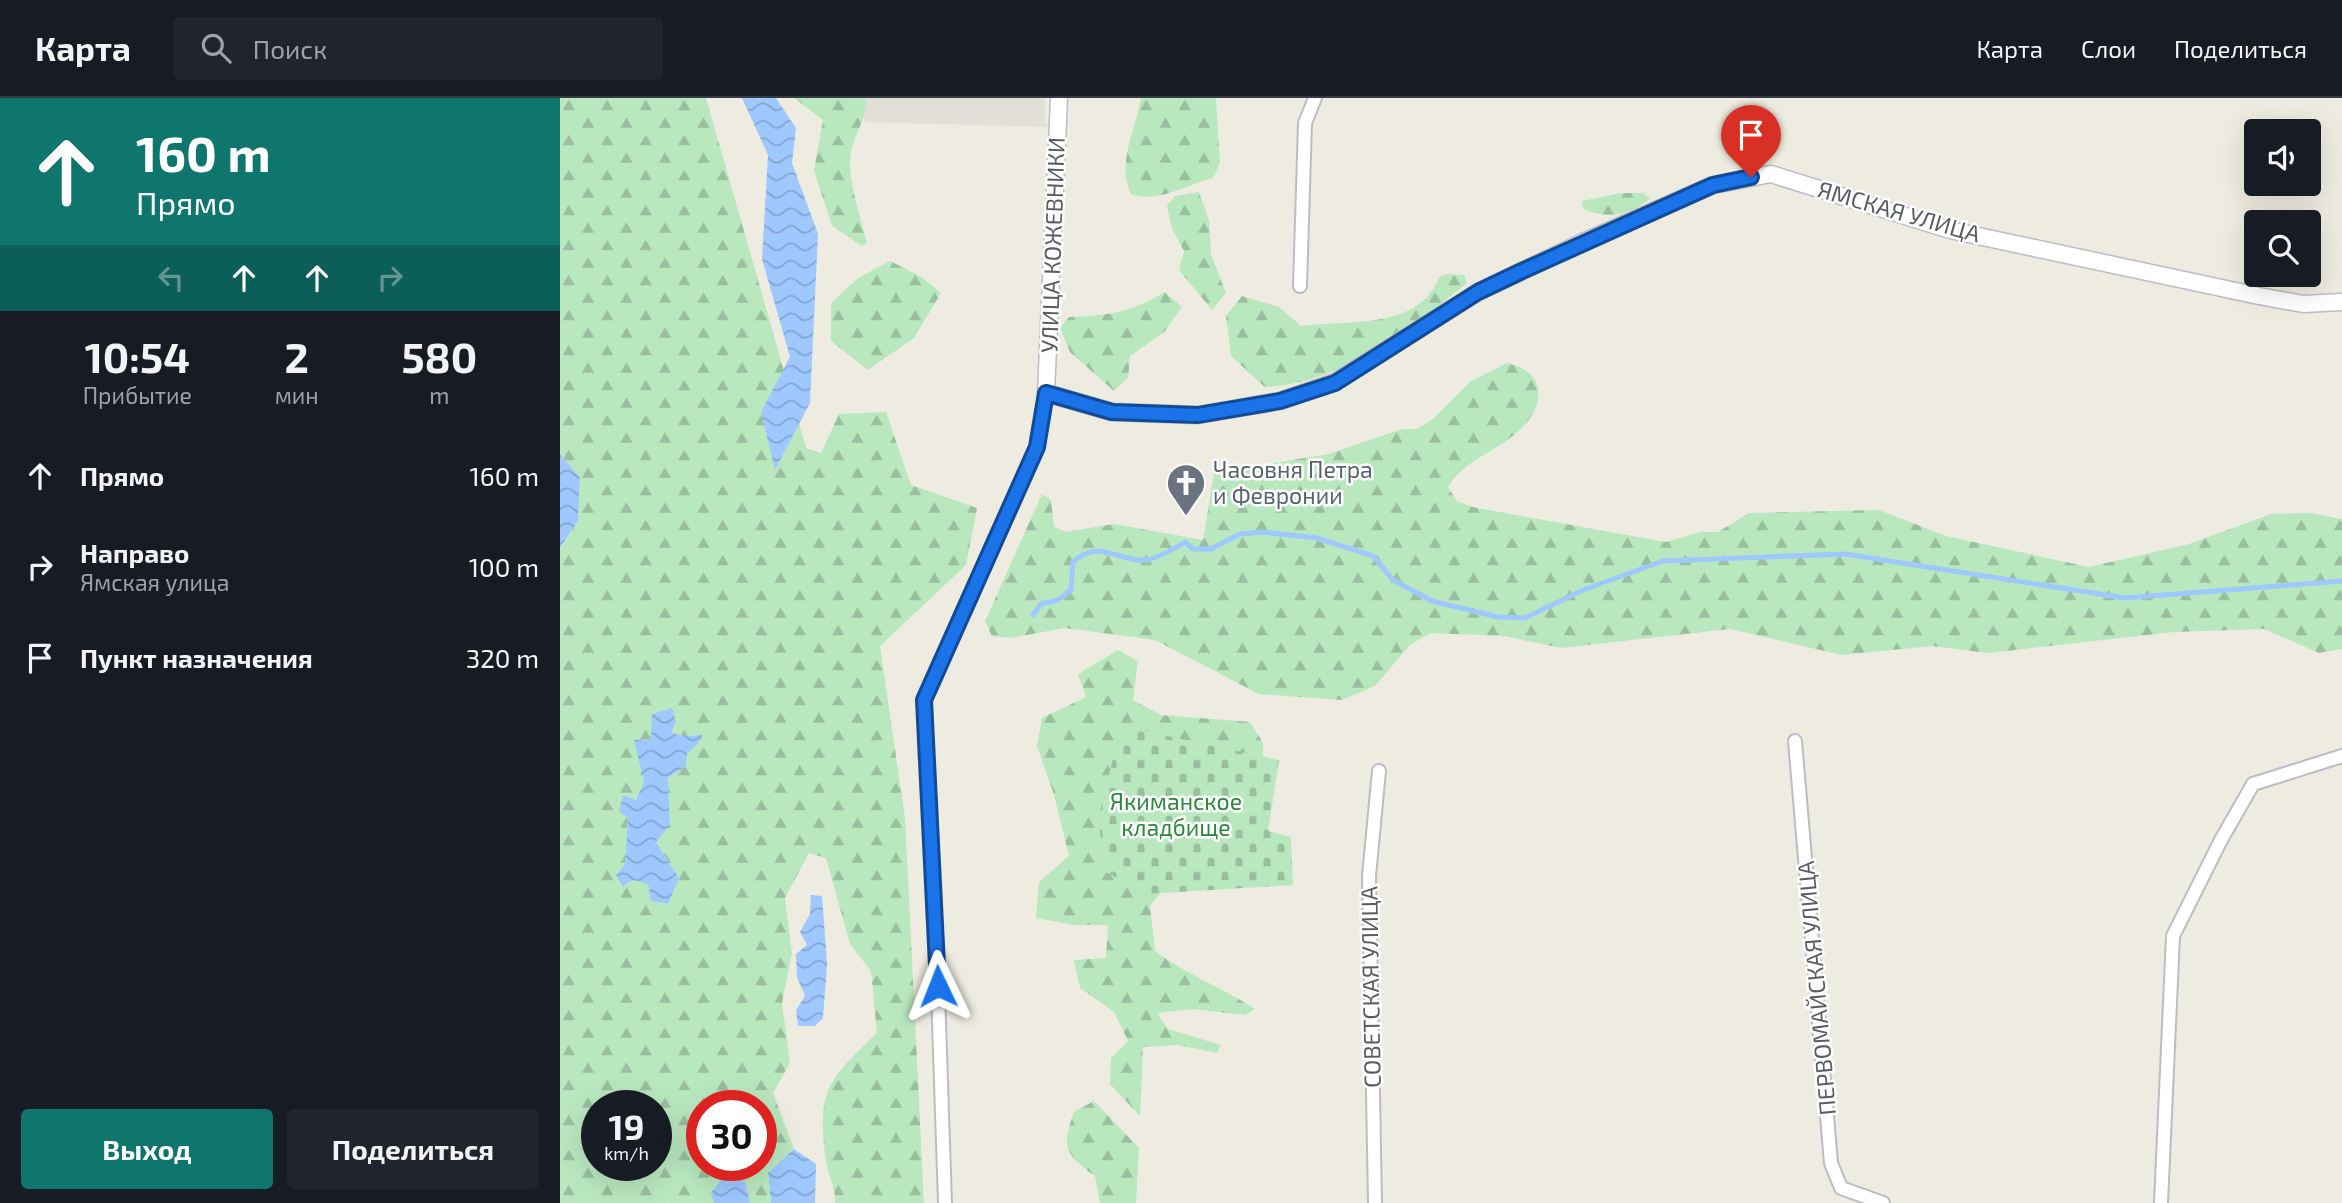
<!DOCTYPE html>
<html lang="ru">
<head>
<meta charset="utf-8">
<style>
  :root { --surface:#171b24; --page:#20242c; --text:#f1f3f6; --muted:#9ea1a6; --line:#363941; --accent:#0f766e }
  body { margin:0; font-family:"Exo 2",sans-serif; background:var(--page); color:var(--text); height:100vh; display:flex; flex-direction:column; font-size:26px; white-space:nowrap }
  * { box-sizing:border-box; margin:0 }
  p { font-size:23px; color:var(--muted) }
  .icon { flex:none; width:38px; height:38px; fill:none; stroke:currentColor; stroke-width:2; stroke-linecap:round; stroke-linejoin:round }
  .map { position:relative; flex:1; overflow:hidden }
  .panel { display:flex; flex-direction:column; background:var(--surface); width:560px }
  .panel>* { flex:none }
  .banner { background:#0f766e; color:#fff; overflow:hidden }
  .tools { position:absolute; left:1684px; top:21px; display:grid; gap:14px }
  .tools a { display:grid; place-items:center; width:77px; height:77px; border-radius:7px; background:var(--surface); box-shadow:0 7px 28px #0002; font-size:35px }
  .speed { position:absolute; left:21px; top:992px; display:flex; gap:14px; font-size:35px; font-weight:700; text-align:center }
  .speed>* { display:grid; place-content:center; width:91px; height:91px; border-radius:50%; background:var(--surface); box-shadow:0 7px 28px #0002; line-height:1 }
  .speed small { font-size:18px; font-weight:400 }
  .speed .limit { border:10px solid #d22; background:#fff; color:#111 }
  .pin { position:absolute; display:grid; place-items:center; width:60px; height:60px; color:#fff; margin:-72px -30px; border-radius:50% 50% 50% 0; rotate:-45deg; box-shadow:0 0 7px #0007 }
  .pin .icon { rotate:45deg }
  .me { position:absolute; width:77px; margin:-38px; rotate:358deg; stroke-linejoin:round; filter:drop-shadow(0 0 5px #0008) }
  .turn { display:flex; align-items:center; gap:24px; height:147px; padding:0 21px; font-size:32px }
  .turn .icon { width:91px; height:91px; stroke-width:2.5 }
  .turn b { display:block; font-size:49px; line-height:60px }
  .lanes { display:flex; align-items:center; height:66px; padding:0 21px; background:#0003; justify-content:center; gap:35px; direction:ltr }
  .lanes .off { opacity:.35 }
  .eta { display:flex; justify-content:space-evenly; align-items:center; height:119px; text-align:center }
  .eta b { font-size:42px; font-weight:700; line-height:49px }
  .button { display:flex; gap:14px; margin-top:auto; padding:14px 21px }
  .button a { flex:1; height:80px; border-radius:7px; background:var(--accent); color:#fff; font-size:28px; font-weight:700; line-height:80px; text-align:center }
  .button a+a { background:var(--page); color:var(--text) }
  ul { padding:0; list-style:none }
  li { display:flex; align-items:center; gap:21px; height:91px; padding:0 21px }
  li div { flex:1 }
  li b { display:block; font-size:26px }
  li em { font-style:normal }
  header { display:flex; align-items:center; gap:42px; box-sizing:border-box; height:98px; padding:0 35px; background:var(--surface); border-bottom:2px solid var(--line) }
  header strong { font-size:33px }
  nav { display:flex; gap:38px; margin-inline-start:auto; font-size:24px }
  .search { width:490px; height:63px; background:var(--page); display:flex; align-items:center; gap:18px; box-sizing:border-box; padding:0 24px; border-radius:7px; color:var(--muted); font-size:26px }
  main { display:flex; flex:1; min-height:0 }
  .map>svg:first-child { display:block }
  .industrial { fill:#e1dfd8 }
  .forest { fill:url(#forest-firs); fill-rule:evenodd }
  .cemetery { fill:url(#cemetery-stones) }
  .water { fill:url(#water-waves) }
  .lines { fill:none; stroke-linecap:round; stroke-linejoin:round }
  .stream { stroke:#9ec8ff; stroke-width:5 }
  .minor-casing { stroke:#bbbdc3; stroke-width:16 }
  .tertiary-casing { stroke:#bbbdc3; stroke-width:19 }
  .minor { stroke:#fff; stroke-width:12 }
  .tertiary { stroke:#fff; stroke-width:16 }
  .route-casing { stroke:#114b97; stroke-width:18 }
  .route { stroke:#1a73e8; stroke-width:12 }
  .labels { text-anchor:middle; stroke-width:5; stroke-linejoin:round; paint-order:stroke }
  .street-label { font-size:23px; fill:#595c63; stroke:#fff }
  .worship-label { font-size:23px; fill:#5b616d; stroke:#fff; text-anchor:start }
  .park-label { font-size:23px; fill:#2d873c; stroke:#fff }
</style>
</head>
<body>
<header>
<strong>Карта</strong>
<div class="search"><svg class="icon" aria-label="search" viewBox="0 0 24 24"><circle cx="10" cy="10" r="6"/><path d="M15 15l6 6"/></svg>Поиск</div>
<nav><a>Карта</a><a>Слои</a><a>Поделиться</a></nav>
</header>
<main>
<section class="panel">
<div class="banner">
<div class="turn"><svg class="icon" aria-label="ahead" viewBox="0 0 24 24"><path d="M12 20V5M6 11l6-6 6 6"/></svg><div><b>160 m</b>Прямо</div></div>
<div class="lanes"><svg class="icon off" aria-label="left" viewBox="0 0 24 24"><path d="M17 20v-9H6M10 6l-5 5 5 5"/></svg><svg class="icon" aria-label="ahead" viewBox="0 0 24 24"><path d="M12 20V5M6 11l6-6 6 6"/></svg><svg class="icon" aria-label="ahead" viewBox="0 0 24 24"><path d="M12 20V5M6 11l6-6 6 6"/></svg><svg class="icon off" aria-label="right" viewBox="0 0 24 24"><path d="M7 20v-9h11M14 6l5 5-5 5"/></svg></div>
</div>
<div class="eta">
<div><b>10:54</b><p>Прибытие</p></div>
<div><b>2</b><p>мин</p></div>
<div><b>580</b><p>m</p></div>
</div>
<ul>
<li><svg class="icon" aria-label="ahead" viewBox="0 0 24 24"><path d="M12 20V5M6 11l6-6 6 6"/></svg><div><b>Прямо</b></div><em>160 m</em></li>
<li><svg class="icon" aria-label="right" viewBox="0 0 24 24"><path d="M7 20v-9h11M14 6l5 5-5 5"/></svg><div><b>Направо</b><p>Ямская улица</p></div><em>100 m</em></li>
<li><svg class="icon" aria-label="arrive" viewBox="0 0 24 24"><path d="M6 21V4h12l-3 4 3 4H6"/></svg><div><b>Пункт назначения</b></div><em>320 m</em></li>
</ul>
<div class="button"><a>Выход</a><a>Поделиться</a></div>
</section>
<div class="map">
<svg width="1782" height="1105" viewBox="0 0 1782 1105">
  <defs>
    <pattern id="forest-firs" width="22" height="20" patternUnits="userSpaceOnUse" patternTransform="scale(1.75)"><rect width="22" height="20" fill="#b9e8bf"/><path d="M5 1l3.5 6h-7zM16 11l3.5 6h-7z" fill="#99bf9f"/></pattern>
    <pattern id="cemetery-stones" width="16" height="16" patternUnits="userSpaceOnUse" patternTransform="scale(1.75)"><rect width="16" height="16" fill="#b9e8bf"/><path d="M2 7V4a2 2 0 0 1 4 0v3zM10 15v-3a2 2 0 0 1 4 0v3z" fill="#99bf9f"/></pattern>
    <pattern id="water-waves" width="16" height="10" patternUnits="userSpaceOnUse" patternTransform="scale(1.75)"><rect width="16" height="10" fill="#9ec8ff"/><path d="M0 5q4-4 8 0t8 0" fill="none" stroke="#84a6d2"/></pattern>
  </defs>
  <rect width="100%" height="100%" fill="#eeece0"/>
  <!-- industrial -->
  <path class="industrial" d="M304,0h181v23l3,6 -184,-5z"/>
  <!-- forest -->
  <path class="forest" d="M0,0h146l100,350 15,5 18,-39 47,-2 25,73 66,23 -11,57 -86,81 25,172 19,385h-89c1,-15 -7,-28 -9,-42 -10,-71 2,-81 51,-128l-6,-62 -21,-27 -24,-86 -17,-5 -24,45 7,55 -10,50 8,60 -17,30 21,56 -26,24 3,30h-21l-4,-19 -34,9 2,10h-154v-654l18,-28 2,-42 -20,-25zM110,634l12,4 19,-1 -14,19 -1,12 -18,12 2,47 -14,17 23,36 -30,6 -16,-4 -12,7 -5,-12 9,-11 3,-46 16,-36 -9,-42 16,-1zM37,1008h59v60h-59zM142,1008h59v60h-59z
    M234,0h72c2,18 -11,35 -15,53 -5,26 10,66 16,92l-5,3 -30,-20 -18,-56 9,-50z
    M581,0h75l4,65 -7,15c-25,6 -56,26 -82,16 -15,-29 5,-66 10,-96z
    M639,94l10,28 2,34 15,39 -14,17 -33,-40 5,-19 -12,-22 -5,-23 8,-10z
    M1061,95h22l7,5c-19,18 -44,21 -67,11l-1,-8z
    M330,163l30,15 21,17 -27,45 -46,32 -37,-29v-38l27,-25z
    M887,176l17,1 3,8c-58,47 -126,101 -202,104l-34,-31 -5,-40 16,-20 37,11 22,19c46,-6 119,4 138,-49z
    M605,194l17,15 -18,25 -34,24 -2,22 -14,13 -44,-39 -10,-24 9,-11c40,-1 61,-5 96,-25z
    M947,265c37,8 40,38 16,64 -24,24 -57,31 -75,60l9,14 15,6 194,35 34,-10h18l31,-19 130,-3 67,26 143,31 100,-23 82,-30 39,-1 32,6v130l-23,4 -55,-24 -90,3 -186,21 -56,-7 -90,9 -112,-26 -169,19 -57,-12 -74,-3 -20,12 -35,41 -33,14 -83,-6 -104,-54 -90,-12 -55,10 -18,-2 -7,-15 57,-127 9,6 3,27 12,5 48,-8 89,16 11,-67 115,-19 73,-25h15l16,-10 38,-38z
    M558,552l20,11 -5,39 28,15 89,7 13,21v66l-87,67 -26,29 5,46c31,24 67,36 100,58l-10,6 -53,-6 -35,4 11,16 53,16 -4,8 -39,-8 -35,2 -3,69 -30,-32 1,-26 17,-17 -14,-29 -34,-24 -6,-28 32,-2 2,-33h-34l-38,-7 3,-36 30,-26 -15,-61 -17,-49 5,-28 44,-21 -8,-23z
    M534,1003l45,47 -3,55h-36l-5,-27c-30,-22 -34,-28 -21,-64z"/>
  <!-- cemetery -->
  <path class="cemetery" d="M561,628l158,34 -11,71 23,6 2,48 -147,9 -40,-22 -8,-52z"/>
  <!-- water -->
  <path class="water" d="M182,0h34l20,30 -4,35 26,71 -8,169 -35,67 -14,-58 29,-55 -28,-98 6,-104z
    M0,356l20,24 -2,43 -18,27z
    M112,610l4,14 -5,10 11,4 20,-1v4l-15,15 -1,12 -18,12 2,47 -14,17 23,36 -11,26 -17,-3 -3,-17 -15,-4 -11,7 -6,-12 9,-11 3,-46 -9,-7 4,-16 13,5 8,-18 -10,-42 17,-1 1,-25z
    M251,797l11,1 5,68 -4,54 -8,8h-17l-2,-16 9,-14 -8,-19 -1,-23 11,-9 -7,-13 10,-18z
    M234,1051l22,15 -1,39h-44l-3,-30z
    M170,1070l16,16 4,19h-36l-3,-10z"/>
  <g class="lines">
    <!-- stream -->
    <path class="stream" d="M473,517l8,-11 17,-4 13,-10 2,-28c28,-26 49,4 78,-3 12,-4 23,-10 34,-17l8,7h18l29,-15 22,-2 55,6 56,18 20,24 39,21 66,16 27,1 58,-28 80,-29 182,-7 280,44 217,-17"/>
    <!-- minor casing -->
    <g class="minor-casing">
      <path id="minor" d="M740,188l5,-163 10,-25
        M1235,643l36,422 10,25 42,15
        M385,1105l-9,-271 -12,-232 113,-253 9,-54
        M815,1105l-6,-327 10,-105
        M1601,1105l12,-267 48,-96 32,-56 89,-28"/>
    </g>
    <!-- tertiary casing -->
    <g class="tertiary-casing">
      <path id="tertiary" d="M499,0l-13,295 66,19 86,3 82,-14 55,-19 143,-90 105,-50 130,-57 58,-11 179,56 309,66 44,8 39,-2"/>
    </g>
    <!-- minor -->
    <use href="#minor" class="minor"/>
    <!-- tertiary -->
    <use href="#tertiary" class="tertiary"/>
  </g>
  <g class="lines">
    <!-- route casing -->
    <g class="route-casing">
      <path id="route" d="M378,888l-14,-286 113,-253 9,-54 66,19 86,3 82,-14 55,-18 143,-91 42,-20 193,-87 38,-8"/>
    </g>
    <!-- route -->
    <use href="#route" class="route"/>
  </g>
  <!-- icons -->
  <defs>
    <g id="church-pin" transform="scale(2.0125)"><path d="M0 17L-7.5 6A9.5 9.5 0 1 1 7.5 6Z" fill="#6b7280" stroke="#fff"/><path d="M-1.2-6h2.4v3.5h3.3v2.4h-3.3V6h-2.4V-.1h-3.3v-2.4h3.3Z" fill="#fff"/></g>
  </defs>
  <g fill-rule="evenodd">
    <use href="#church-pin" x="626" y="385"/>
  </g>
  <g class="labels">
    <!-- street labels -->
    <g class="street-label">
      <text transform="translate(1339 114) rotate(16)" y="8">ЯМСКАЯ УЛИЦА</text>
      <text transform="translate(493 147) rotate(-88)" y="8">УЛИЦА КОЖЕВНИКИ</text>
      <text transform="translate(811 889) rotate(-91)" y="8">СОВЕТСКАЯ УЛИЦА</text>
      <text transform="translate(1257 890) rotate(-95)" y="8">ПЕРВОМАЙСКАЯ УЛИЦА</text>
    </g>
    <!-- worship labels -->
    <g class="worship-label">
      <text x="653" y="380">Часовня Петра<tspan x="653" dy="26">и Февронии</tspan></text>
    </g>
    <!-- park labels -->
    <g class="park-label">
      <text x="616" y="712">Якиманское<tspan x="616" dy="26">кладбище</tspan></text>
    </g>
  </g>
</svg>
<div class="tools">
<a><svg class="icon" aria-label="sound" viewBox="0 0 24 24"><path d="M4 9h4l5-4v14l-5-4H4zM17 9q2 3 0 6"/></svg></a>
<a><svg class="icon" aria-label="search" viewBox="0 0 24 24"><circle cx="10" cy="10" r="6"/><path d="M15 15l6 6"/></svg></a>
</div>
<div class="speed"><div>19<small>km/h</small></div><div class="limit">30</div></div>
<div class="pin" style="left:1191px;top:79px;background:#d93025"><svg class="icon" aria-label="arrive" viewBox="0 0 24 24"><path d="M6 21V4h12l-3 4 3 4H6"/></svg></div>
<svg class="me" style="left:378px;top:888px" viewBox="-20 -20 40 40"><path d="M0-17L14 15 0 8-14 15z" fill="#1a73e8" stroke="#fff" stroke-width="4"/></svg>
</div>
</main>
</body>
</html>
